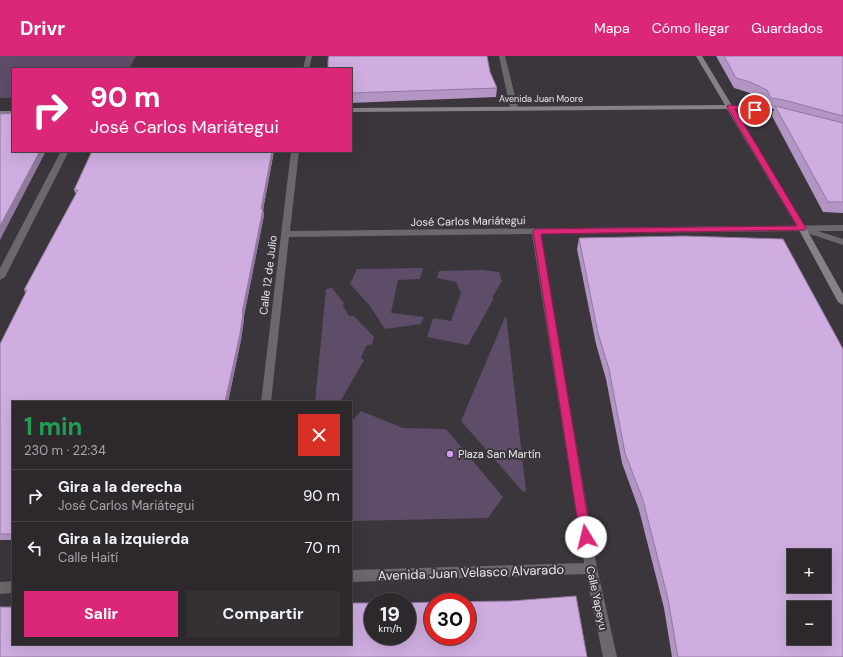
<!DOCTYPE html>
<html lang="es">
<head>
<meta charset="utf-8">
<style>
  :root { --surface:#2c282c; --page:#343034; --text:#f1f3f6; --muted:#a6a6a9; --line:#484448; --accent:#db2777 }
  body { margin:0; font-family:"DM Sans",sans-serif; background:var(--page); color:var(--text); height:100vh; display:flex; flex-direction:column; font-size:15px; white-space:nowrap }
  * { box-sizing:border-box; margin:0 }
  p { font-size:13px; color:var(--muted) }
  .icon { flex:none; width:22px; height:22px; fill:none; stroke:currentColor; stroke-width:2; stroke-linecap:round; stroke-linejoin:round }
  .map { position:relative; flex:1; overflow:hidden }
  .details { position:absolute; left:12px; top:345px; width:340px; height:244px; display:flex; flex-direction:column; background:var(--surface); border-radius:0px; box-shadow:0 4px 16px #0002,0 0 0 1px var(--line) }
  .details>* { flex:none }
  .top-card { position:absolute; left:12px; top:12px; width:340px; height:84px; border-radius:0px; box-shadow:0 4px 16px #0002,0 0 0 1px var(--line); background:#db2777; color:#fff; overflow:hidden }
  .controls { position:absolute; left:787px; top:493px; display:grid; gap:8px }
  .controls a { display:grid; place-items:center; width:44px; height:44px; border-radius:0px; background:var(--surface); box-shadow:0 4px 16px #0002,0 0 0 1px var(--line); font-size:20px }
  .speed { position:absolute; left:364px; top:537px; display:flex; gap:8px; font-size:20px; font-weight:700; text-align:center }
  .speed>* { display:grid; place-content:center; width:52px; height:52px; border-radius:50%; background:var(--surface); box-shadow:0 4px 16px #0002,0 0 0 1px var(--line); line-height:1 }
  .speed small { font-size:10px; font-weight:400 }
  .speed .limit { border:6px solid #d22; background:#fff; color:#111 }
  .pin { position:absolute; display:grid; place-items:center; width:34px; height:34px; color:#fff; margin:-17px; border:2px solid #fff; border-radius:50%; box-shadow:0 1px 4px #0007 }
  .me { position:absolute; width:44px; margin:-22px; rotate:351deg; stroke-linejoin:round; filter:drop-shadow(0 0 3px #0008) }
  .turn { display:flex; align-items:center; gap:14px; height:84px; padding:0 12px; font-size:18px }
  .turn .icon { width:52px; height:52px; stroke-width:2.5 }
  .turn b { display:block; font-size:28px; line-height:34px }
  .round { display:grid; place-items:center; flex:none; width:42px; height:42px; border-radius:0px; background:var(--page) }
  .head { display:flex; align-items:center; justify-content:space-between; height:68px; padding:0 12px }
  h1 { font-size:24px; font-weight:700; line-height:30px; color:#1e9e55 }
  .action { display:flex; gap:8px; margin-top:auto; padding:8px 12px }
  .action a { flex:1; height:46px; border-radius:0px; background:var(--accent); color:#fff; font-size:16px; font-weight:700; line-height:46px; text-align:center }
  .action a+a { background:var(--page); color:var(--text) }
  ul { padding:0; list-style:none }
  li { display:flex; align-items:center; gap:12px; height:52px; padding:0 12px; border-top:1px solid var(--line) }
  li div { flex:1 }
  li b { display:block; font-size:15px }
  li em { font-style:normal }
  header { display:flex; align-items:center; gap:24px; box-sizing:border-box; height:56px; padding:0 20px; background:var(--accent); color:#fff }
  header strong { font-size:19px }
  nav { display:flex; gap:22px; margin-inline-start:auto; font-size:14px }
  .map>svg:first-child { display:block }
  .green { fill:#5e4d68 }
  .lines { fill:none; stroke-linecap:round; stroke-linejoin:round }
  .street { fill:#6a686b; fill-rule:evenodd }
  .secondary { fill:#858287; fill-rule:evenodd }
  .wall { fill:#b295c2 }
  .shaded-wall { fill:#91799e }
  .building { fill:#cfade1; stroke:#91799e; fill-rule:evenodd }
  .route { fill:#db2777; stroke:#8e194d }
  .poi-dot { fill:#d89af8; stroke:#3a363b; stroke-width:1.5 }
  .labels { text-anchor:middle; stroke-width:4; stroke-linejoin:round; paint-order:stroke }
  .far-street-label { font-size:9px; fill:#eae7eb; stroke:#3a363b }
  .street-label { font-size:11px; fill:#eae7eb; stroke:#3a363b }
  .poi-label { font-size:11px; fill:#eae7eb; stroke:#3a363b; text-anchor:start }
  .near-street-label { font-size:13px; fill:#eae7eb; stroke:#3a363b }
</style>
</head>
<body>
<header>
<strong>Drivr</strong>
<nav><a>Mapa</a><a>Cómo llegar</a><a>Guardados</a></nav>
</header>
<div class="map">
<svg width="843" height="601" viewBox="0 0 843 601">
  <rect width="100%" height="100%" fill="#3a363b"/>
  <!-- green -->
  <path class="green" d="M0,0h136l-7,13h-116v29h-13z
    M423,212l-3,11 -22,1 -7,33 33,4 -3,7 -36,5 -15,-23 -20,-22 7,-15z
    M482,214l17,2 3,9 -9,15v4l-25,45 -41,-8 6,-19 18,3 10,-28 -5,-11 -19,-4 2,-7z
    M332,232l12,15 -1,3 6,10h5l20,21 -2,7 -6,2 -5,12 3,2 -24,42h-25l11,-113z
    M506,259l20,176 -3,1 -62,-71z
    M361,355l42,17 43,1 57,68 -15,21 -137,3v-99z"/>
  <g class="lines">
    <!-- street -->
    <path class="street" d="M306,0h6l-3,13h-6z
      M499,0h6l13,52 -1,2h-6l-1,-2z
      M727,49l58,7 4,2 -4,2 -55,-7h-3z
      M61,95h8l-64,126 -5,3v-12z
      M291,95h8l-9,80 553,-6v6h-25l25,8v6l-36,-12 -1,-2 -265,3 56,334 20,89h-14l-17,-83 -235,8v-12l233,-7 -52,-329 -243,3 -18,165h-10z
      M13,525v12l-13,1v-12z"/>
    <!-- secondary -->
    <path class="secondary" d="M696,0h6l104,172 37,66v11l-5,-3 -40,-74 -71,-119 -376,3v-4l374,-3z
      M0,55h13v4h-13z"/>
  </g>
  <!-- wall -->
  <path class="wall" d="M716,0h127v157l-20,-1 -51,-96 2,-7 -6,-1 -4,-9 -17,-7 -13,-4z
    M487,3l3,13 7,16 -1,9 -145,6v-34z
    M92,95h182l-11,59 1,5 -20,101v3l-3,21 -13,62h-215v138h-13v-196l26,-51 -2,-3 52,-96 -2,-4z
    M579,182l264,419h-171l-8,-49 -25,-98 -17,-47 -16,-84 -10,-35 -19,-95z"/>
  <!-- shaded-wall -->
  <path class="shaded-wall" d="M40,95h6l-46,89v-14z
    M272,95h2l-11,59 1,5 -20,101v3l-3,21 -13,62h-3z"/>
  <!-- building -->
  <path class="building" d="M329,0h158l3,16 7,16 -146,5v-24h-23v-9z
    M724,0h119v60l-59,-16 -13,-2 -4,-8 -17,-8 -14,-4z
    M775,50l68,17v79h-15z
    M13,57v38h27l-40,75v-112z
    M92,95h180l-11,58h2l-21,104h1l-3,21 -15,68h-212v132h-13v-190l27,-54h-3l54,-100h-4z
    M684,180l99,3 60,110v308h-165l-10,-58 -25,-99 -18,-47 -16,-84 -11,-36 -19,-95zM794,500h30v30h-30zM794,552h30v30h-30z
    M576,540l11,61h-587v-50h13v37h338v-41h22v33h34v-33l26,-1v34h34v-34h-30l74,-1z"/>
  <!-- route -->
  <path class="route" d="M728,49l27,3 3,2 -3,2 -20,-3 71,119 -1,2 -264,4 50,303 -1,4 -4,1 -4,-1 -2,-4 -47,-306 3,-2 261,-3 -70,-119z"/>
  <!-- markers -->
  <circle class="poi-dot" cx="450" cy="398" r="4"/>
  <g class="labels">
    <!-- far-street labels -->
    <g class="far-street-label">
      <text x="541" y="46">Avenida Juan Moore</text>
    </g>
    <!-- street labels -->
    <g class="street-label">
      <text transform="translate(468 165) rotate(-1)" y="4">José Carlos Mariátegui</text>
      <text transform="translate(268 219) rotate(-83)" y="4">Calle 12 de Julio</text>
      <text transform="translate(597 542) rotate(78)" y="4">Calle Yapeyu</text>
    </g>
    <!-- poi labels -->
    <g class="poi-label">
      <text x="458" y="402">Plaza San Martín</text>
    </g>
    <!-- near-street labels -->
    <g class="near-street-label">
      <text transform="translate(471 516) rotate(-2)" y="5">Avenida Juan Velasco Alvarado</text>
    </g>
  </g>
</svg>
<div class="controls">
<a>+</a>
<a>−</a>
</div>
<div class="speed"><div>19<small>km/h</small></div><div class="limit">30</div></div>
<div class="pin" style="left:755px;top:54px;background:#d93025"><svg class="icon" aria-label="arrive" viewBox="0 0 24 24"><path d="M6 21V4h12l-3 4 3 4H6"/></svg></div>
<svg class="me" style="left:586px;top:481px" viewBox="-20 -20 40 40"><circle r="19" fill="#fff"/><path d="M0-13L10 11 0 6-10 11z" fill="#db2777"/></svg>
<div class="top-card">
<div class="turn"><svg class="icon" aria-label="right" viewBox="0 0 24 24"><path d="M7 20v-9h11M14 6l5 5-5 5"/></svg><div><b>90 m</b>José Carlos Mariátegui</div></div>
</div>
<section class="details">
<div class="head"><div><h1>1 min</h1><p>230 m · 22:34</p></div><a class="round" style="background:#d93025;color:#fff"><svg class="icon" aria-label="close" viewBox="0 0 24 24"><path d="M6 6l12 12M18 6L6 18"/></svg></a></div>
<ul>
<li><svg class="icon" aria-label="right" viewBox="0 0 24 24"><path d="M7 20v-9h11M14 6l5 5-5 5"/></svg><div><b>Gira a la derecha</b><p>José Carlos Mariátegui</p></div><em>90 m</em></li>
<li><svg class="icon" aria-label="left" viewBox="0 0 24 24"><path d="M17 20v-9H6M10 6l-5 5 5 5"/></svg><div><b>Gira a la izquierda</b><p>Calle Haití</p></div><em>70 m</em></li>
</ul>
<div class="action"><a>Salir</a><a>Compartir</a></div>
</section>
</div>
</body>
</html>
